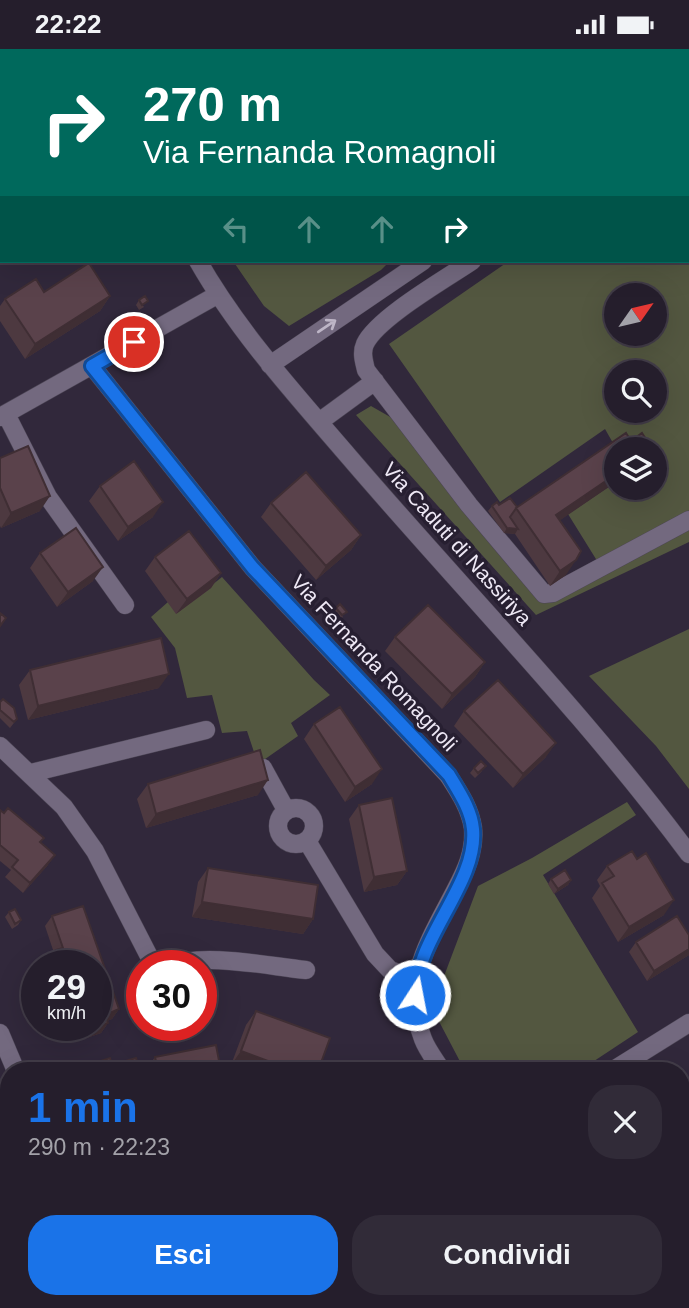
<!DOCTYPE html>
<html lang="it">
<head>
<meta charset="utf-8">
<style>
  :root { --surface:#251e2c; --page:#312b38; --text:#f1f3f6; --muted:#a3a2a9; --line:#423c48; --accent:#1a73e8 }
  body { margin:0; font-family:Arial,sans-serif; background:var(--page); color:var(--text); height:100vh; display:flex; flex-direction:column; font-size:26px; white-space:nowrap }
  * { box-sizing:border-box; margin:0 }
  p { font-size:23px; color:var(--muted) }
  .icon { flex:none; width:38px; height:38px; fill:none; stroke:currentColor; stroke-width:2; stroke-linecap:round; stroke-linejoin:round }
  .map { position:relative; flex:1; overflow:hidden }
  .side { position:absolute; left:0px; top:1013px; width:690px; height:247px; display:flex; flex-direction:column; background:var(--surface); border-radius:28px 28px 0 0; box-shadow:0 7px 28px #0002,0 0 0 2px var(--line) }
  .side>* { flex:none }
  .banner { position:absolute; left:0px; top:0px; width:690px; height:214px; box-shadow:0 7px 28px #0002,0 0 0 2px var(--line); background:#00695c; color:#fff; overflow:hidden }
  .needle { width:46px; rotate:56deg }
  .tools { position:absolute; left:604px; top:234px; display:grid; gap:14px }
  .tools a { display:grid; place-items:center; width:63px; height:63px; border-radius:50%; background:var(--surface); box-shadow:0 7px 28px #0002,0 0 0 2px var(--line); font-size:35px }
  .speed { position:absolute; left:21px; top:901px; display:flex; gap:14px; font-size:35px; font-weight:700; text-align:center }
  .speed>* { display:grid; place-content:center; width:91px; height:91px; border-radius:50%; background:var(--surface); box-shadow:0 7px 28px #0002,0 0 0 2px var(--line); line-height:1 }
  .speed small { font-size:18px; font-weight:400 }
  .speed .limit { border:10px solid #d22; background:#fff; color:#111 }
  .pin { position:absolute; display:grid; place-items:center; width:60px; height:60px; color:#fff; margin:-30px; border:4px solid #fff; border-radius:50%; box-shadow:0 2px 7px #0007 }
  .me { position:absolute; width:77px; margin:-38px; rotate:11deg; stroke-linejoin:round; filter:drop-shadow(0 0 5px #0008) }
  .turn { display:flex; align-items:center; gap:24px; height:147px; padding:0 28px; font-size:32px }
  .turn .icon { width:91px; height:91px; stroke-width:2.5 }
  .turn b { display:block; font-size:49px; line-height:60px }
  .lanes { display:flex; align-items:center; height:66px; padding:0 28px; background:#0003; justify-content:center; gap:35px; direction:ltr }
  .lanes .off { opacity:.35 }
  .round { display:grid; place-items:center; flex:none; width:74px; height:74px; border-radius:28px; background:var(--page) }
  .overview { display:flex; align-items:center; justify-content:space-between; height:119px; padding:0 28px }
  h1 { font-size:42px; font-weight:800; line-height:52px; color:var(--accent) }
  .button { display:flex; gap:14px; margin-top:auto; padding:14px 28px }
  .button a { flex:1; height:80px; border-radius:28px; background:var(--accent); color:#fff; font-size:28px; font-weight:800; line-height:80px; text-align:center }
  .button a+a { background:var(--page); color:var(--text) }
  .status { display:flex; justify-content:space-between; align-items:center; height:49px; padding:0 35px; background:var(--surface); direction:ltr }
  .status svg { height:19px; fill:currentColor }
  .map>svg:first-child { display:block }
  .green { fill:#535740; fill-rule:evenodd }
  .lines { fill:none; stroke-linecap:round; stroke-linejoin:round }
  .minor-casing { stroke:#4c4555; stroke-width:19 }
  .minor { stroke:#73697f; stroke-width:18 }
  .wall { fill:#4d3940 }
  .shaded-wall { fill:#3f2e34 }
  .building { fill:#5a424b; stroke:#3f2e34; stroke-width:2 }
  .oneway { stroke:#bdb5c6 }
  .route-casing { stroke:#114b97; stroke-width:18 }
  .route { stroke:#1a73e8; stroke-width:12 }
  .labels { text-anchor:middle; stroke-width:7; stroke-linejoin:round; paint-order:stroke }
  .street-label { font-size:21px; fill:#eee8f5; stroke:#271f31 }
</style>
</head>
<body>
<div class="status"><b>22:22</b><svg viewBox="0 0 49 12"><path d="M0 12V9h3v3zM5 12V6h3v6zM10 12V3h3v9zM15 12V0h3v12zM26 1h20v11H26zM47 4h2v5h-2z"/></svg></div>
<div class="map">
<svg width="689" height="1259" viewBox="0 0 689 1259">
  <rect width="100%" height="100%" fill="#31283b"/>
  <!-- green -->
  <path class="green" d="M197,0h217v2h-233z
    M608,0h81v493l-153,73 -180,-200 15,-9 21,12 145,178 67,-24 -36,-58 48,-32v6h38v-38h-37l-12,-21 -105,73 -111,-158 120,-83h179v-210zM616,247h38v38h-38zM616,324h38v38h-38z
    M233,212h157l-9,9 -92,56 -25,-20z
    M222,528l92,103 16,15 -39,28 7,13 -40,28 -11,-33 -25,2 -10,-38 -25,3 -12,-50 -24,-31 17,-15 9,11z
    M689,580v160l-33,-43 -67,-70z
    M627,753l9,13 -93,60 95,157 -59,39h-114l-33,-63 46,-122 54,-28z
    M320,1251h40l4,8h-60z"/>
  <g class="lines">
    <!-- minor casing -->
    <g class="minor-casing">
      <path id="minor" d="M94,0l1,2
        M433,0v2
        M541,2l3,-2
        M198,212c41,72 98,134 152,197 113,132 235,256 339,396
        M472,212c-25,17 -95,57 -107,83 -4,9 -1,17 1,26l103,135 75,89 9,-1 136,-73
        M270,316l153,-104
        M92,317l161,202 195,207c11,17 22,33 25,53 2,23 -7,42 -17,61 -25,49 -56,93 -33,150 4,11 13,22 19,32
        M6,365l42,83 77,108
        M0,368l217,-122
        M319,373l56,-41
        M0,697l64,61 31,44 59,115
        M263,719l23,42
        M31,724l175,-43
        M278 777a18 18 0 1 1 36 0a18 18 0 1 1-36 0Z
        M307,792l68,113 15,16 25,9
        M168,917c37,-14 98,0 138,4
        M0,984l16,38
        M612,1022l77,-48
        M0,1133l9,-2
        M102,1251l2,8
        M584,1251l4,8"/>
    </g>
    <!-- minor -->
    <use href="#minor" class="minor"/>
  </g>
  <!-- wall -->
  <path class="wall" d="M44,243l66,4 -10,15 -75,48 -25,-38v-15l5,-7z
    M139,251l5,7 -5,3 -3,-5z
    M616,401v32l-56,38 6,55 -16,11 -35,-52 -11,-1 -16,-22 4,-5 7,-1 18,2z
    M0,409l40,53 -39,17 -1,-2z
    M100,437l53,31 -35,24 -29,-40z
    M271,454l90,32 -10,15 -35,30 -55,-63z
    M40,504l53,28 -36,26 -27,-39z
    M155,508l66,16 -10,15 -35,26 -31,-43z
    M336,559l7,9 -4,4 -7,-8z
    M395,588l90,25 -10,15 -33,32 -57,-58z
    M30,621l129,18 -131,32 -9,-35z
    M0,653l17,17 -7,9 -10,-10z
    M464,662l82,46 -33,31 -59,-62z
    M314,675l58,60 -27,18 -41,-63z
    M474,719l8,3 -7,7 -5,-5z
    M148,735l110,11 -112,33 -9,-29z
    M359,756l48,66 -10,14 -33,7 -15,-73z
    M0,761l40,33 8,22 -25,28 -18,-16 6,-7 -11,-9z
    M607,817l57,49 -46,27 -26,-44 8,-12 -3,-6z
    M208,819l105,51 -10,15 -111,-17 6,-35z
    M551,830l20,1 -3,5 -14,9 -6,-10z
    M83,857l36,103 -7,10 -5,2 1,2 -7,10 -20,7 -5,-15h20v-59h-44l-3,-6 5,-7 -9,-27 7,-10z
    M9,863l12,8 -3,5 -6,4 -7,-12z
    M636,893l53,13 -42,26 -18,-29z
    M256,962l62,60h-72l-15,-6 15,-40z
    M57,976h15l-2,9 -8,3z
    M155,1008l66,14h-72l-1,-4z
    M92,1015l20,1 28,6h-53z
    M9,1153v67l-9,3v-67z
    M15,1251h74l1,8h-73z
    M158,1251h54l3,8h-63z
    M229,1251h43l-17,8h-22z
    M384,1251h63l-4,8h-55z
    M484,1251h61l5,8h-61z
    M652,1251h29l8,8h-33z"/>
  <!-- shaded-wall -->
  <path class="shaded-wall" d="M0,205h2v7h8l-10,4z
    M110,247l-10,15 -75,48 10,-15z
    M616,425v8l-70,48 10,-15z
    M50,447l-10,15 -39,17 10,-15z
    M163,453l-10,15 -35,24 10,-14z
    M507,479l11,1 -3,5 -11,-1z
    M361,486l-10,15 -35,30 10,-14z
    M576,511l-10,15 -16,11 10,-15z
    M103,518l-10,14 -36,26 11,-15z
    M221,524l-10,15 -35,26 11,-15z
    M485,613l-10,15 -33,32 10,-15z
    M169,625l-10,14 -131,32 10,-14z
    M556,694l-10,14 -33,31 10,-14z
    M382,720l-10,15 -27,18 10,-15z
    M268,731l-10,15 -112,33 10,-14z
    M55,806l-7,10 -25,28 7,-10z
    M407,822l-10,14 -33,7 10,-15z
    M571,831l-3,5 -14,9 4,-5z
    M674,851l-10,15 -46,27 11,-15z
    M202,853l111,17 -10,15 -111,-17z
    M689,900v6l-42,26 7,-10z
    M119,960l-7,10 -14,6 7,-10z
    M108,974l-7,10 -20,7 7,-10z
    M73,980l-3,5 -8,3 3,-5z
    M241,1002l54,20h-49l-15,-6z
    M689,1092v11l-8,5v-10z
    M6,1209h3v11l-9,3v-5z
    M249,1251h23l-17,8h-13l4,-6z
    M448,1252l-5,7h-8z"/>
  <!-- building -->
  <path class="building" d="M0,88l2,4v13l-2,1z
    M0,138h2v67h-2z
    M89,214l21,33 -75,48 -30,-45 31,-20 8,13z
    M145,247l3,5 -6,4 -3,-5z
    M626,384l11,17h-21v24l-60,41 25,36 -5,9 -16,11 -44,-63z
    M642,384l11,17h-16l-6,-9z
    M28,397l22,50 -39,17 -11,-25v-30z
    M134,412l29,41 -35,25 -28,-41z
    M306,423l55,63 -35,31 -55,-63z
    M510,449l7,9 -7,10 8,12 -11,-1 -15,-22 5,-4 2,3z
    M76,479l27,39 -35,25 -28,-39z
    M189,482l32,42 -34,26 -32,-42z
    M340,555l7,8 -5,3 -6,-7z
    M428,556l57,57 -33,32 -57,-57z
    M0,564l6,5 -6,8z
    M161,589l8,36 -131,32 -8,-36z
    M498,631l58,63 -33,31 -59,-63z
    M3,650l11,9 3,11 -3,3 -14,-12v-8z
    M340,658l42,62 -27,18 -41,-63z
    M260,701l8,30 -112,34 -8,-30z
    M481,712l5,5 -8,7 -4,-5z
    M392,749l15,73 -33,6 -15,-72z
    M8,759l36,30 -4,4 15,13 -25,28 -18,-16 6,-7 -18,-15v-35l4,3z
    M632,802l5,8 9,-6 28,47 -45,27 -27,-44 12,-7 -7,-10z
    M208,819l110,17 -5,34 -111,-17z
    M565,821l6,10 -13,9 -7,-10z
    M83,857l36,103 -14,6 3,8 -20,7 -2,-5h10v-59h-26v-2l-8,2 -6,-16 7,-2 -11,-32z
    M15,860l6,11 -6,4 -6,-12z
    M677,867l12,19v14l-35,22 -18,-29z
    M256,962l74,27 -12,33h-23l-54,-20z
    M63,976h9l1,4 -8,3z
    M216,996l5,26h-63l-3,-14z
    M110,1009l2,7 24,-7 4,13h-46l-2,-7z
    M403,1016l3,6h-14z
    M681,1049l8,13v30l-8,6z
    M9,1153v56h-3l-6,-20v-33z
    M681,1192l8,14v53h-14l-5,-8h11z
    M29,1251h60l2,7 -5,1h-55z
    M160,1251h52l3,8h-52z
    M408,1251h39l1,1 -13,7h-23z
    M504,1251h41l5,8h-41z"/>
  <!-- one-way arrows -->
  <defs><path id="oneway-shaft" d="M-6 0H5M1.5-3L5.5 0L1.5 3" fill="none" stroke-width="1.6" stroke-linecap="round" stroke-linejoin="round" transform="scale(1.75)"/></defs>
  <use class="oneway" href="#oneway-shaft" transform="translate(327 277) rotate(-34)"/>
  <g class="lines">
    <!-- route casing -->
    <g class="route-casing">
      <path id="route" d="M134,293l-42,24 161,202 196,207c10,17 22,34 24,54 5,54 -56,107 -58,166"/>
    </g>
    <!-- route -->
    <use href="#route" class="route"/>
  </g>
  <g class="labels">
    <!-- street labels -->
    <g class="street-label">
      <text transform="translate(457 495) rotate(48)" y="7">Via Caduti di Nassiriya</text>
      <text transform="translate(374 614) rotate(47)" y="7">Via Fernanda Romagnoli</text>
    </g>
  </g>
</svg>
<div class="tools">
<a><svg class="needle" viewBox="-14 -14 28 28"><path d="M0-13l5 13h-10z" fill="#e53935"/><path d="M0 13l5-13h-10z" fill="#a3a2a9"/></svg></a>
<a><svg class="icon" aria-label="search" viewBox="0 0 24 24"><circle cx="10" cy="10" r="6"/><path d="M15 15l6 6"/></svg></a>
<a><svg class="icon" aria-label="layers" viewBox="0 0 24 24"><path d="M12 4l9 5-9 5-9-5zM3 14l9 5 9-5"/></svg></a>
</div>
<div class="speed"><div>29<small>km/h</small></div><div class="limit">30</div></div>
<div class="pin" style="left:134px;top:293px;background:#d93025"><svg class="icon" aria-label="arrive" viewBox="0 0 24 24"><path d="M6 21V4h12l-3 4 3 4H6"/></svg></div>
<svg class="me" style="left:415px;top:946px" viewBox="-20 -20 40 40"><circle r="17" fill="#1a73e8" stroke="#fff" stroke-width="3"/><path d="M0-11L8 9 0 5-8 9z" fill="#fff"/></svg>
<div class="banner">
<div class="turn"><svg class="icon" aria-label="right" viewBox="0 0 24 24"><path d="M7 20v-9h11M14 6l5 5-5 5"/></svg><div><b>270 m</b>Via Fernanda Romagnoli</div></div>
<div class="lanes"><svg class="icon off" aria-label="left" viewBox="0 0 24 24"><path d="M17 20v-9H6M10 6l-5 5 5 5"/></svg><svg class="icon off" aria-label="ahead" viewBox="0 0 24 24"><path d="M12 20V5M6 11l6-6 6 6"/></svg><svg class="icon off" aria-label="ahead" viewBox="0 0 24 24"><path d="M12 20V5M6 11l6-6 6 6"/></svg><svg class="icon" aria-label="right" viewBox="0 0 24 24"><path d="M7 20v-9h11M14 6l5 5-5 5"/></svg></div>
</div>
<section class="side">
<div class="overview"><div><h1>1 min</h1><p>290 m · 22:23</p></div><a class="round"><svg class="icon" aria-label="close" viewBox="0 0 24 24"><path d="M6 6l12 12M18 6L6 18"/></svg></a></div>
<div class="button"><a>Esci</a><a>Condividi</a></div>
</section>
</div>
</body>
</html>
